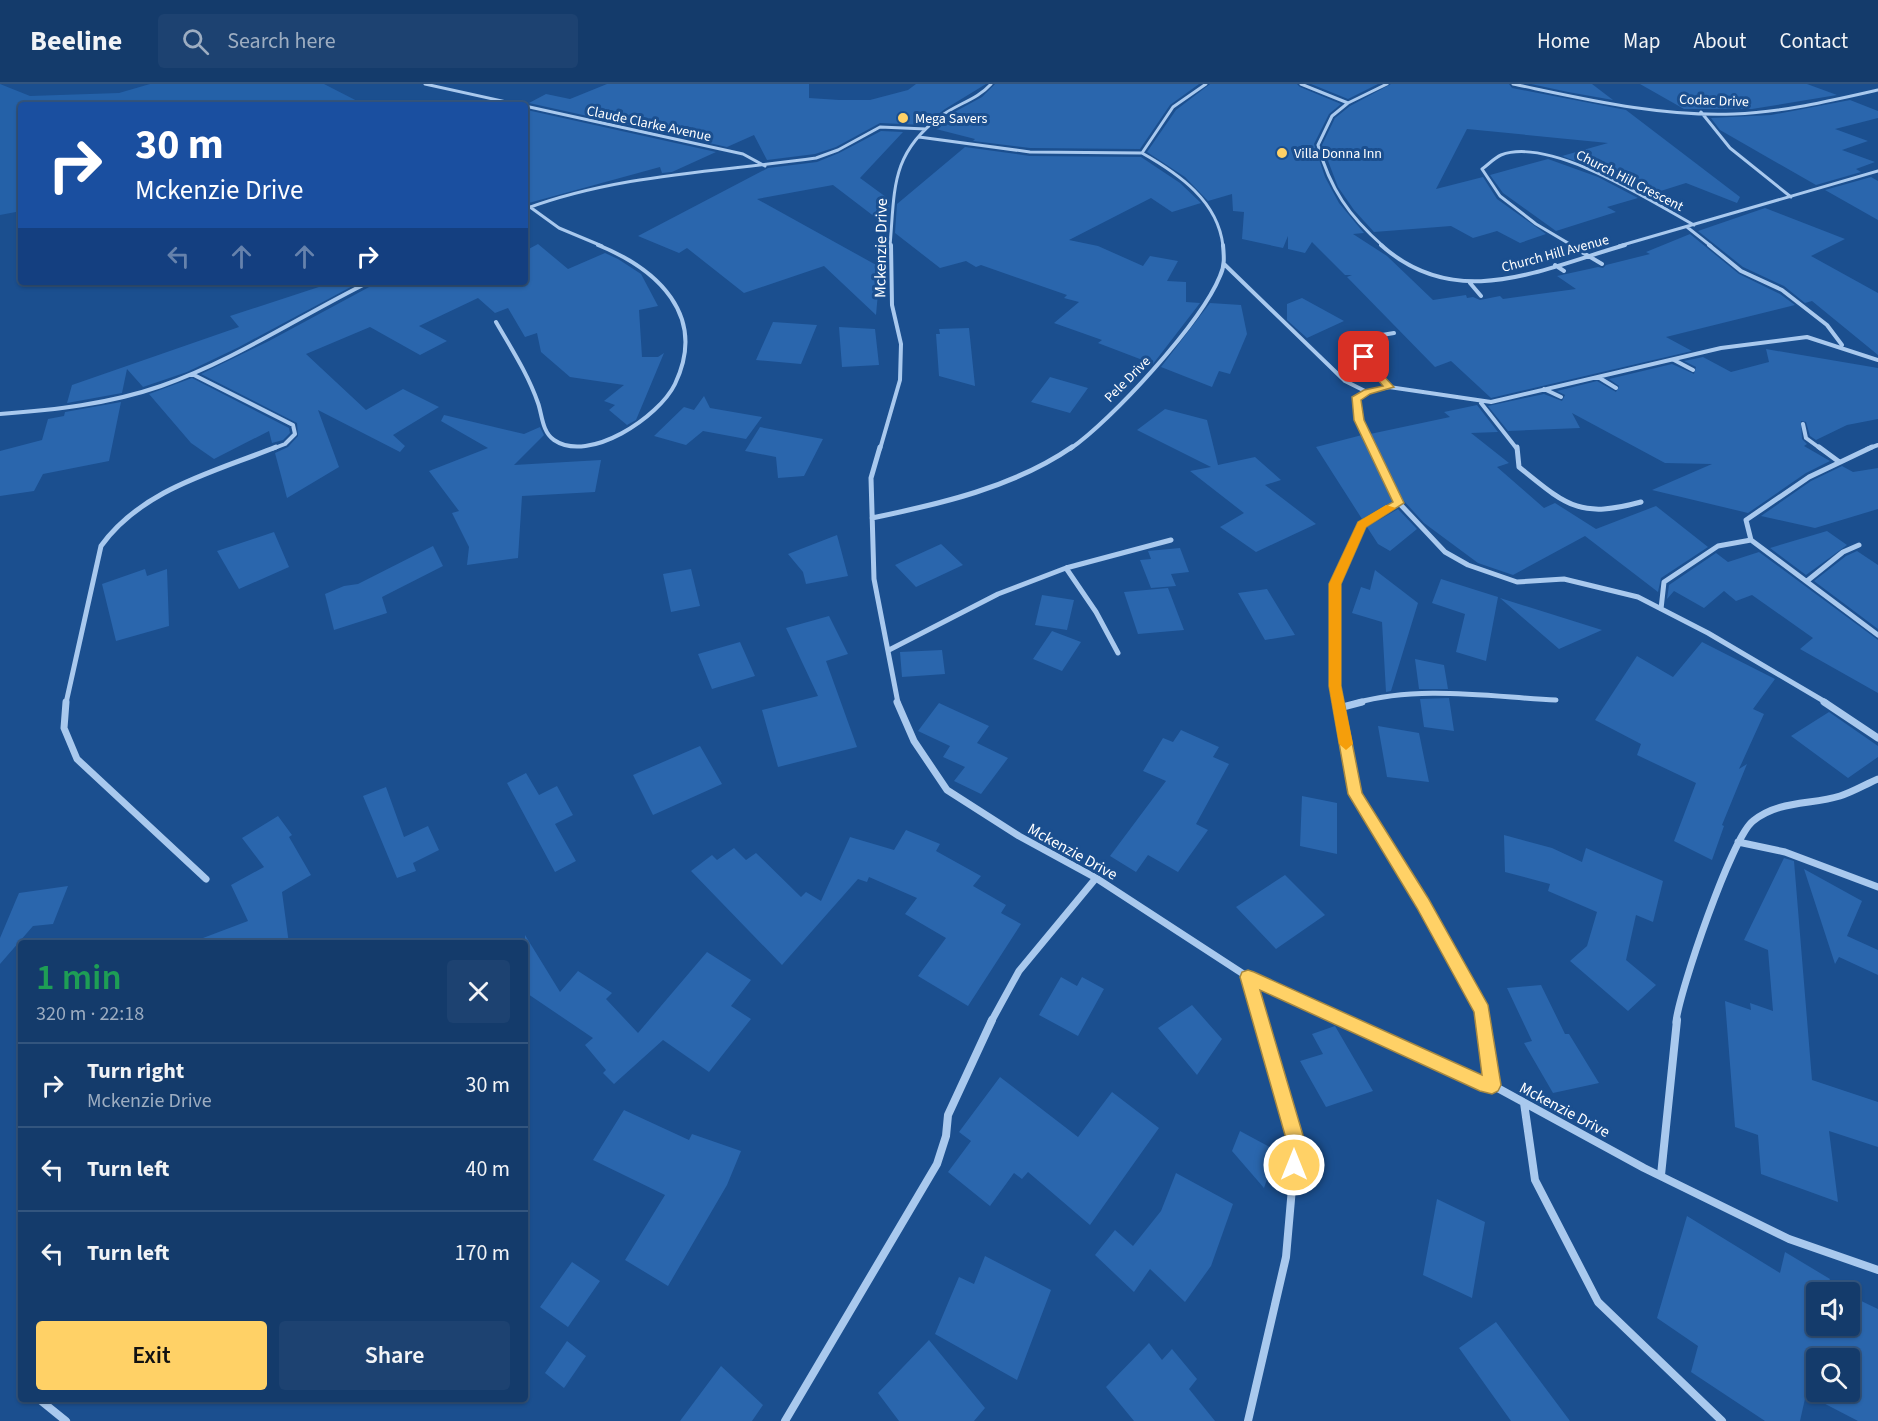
<!DOCTYPE html>
<html lang="en">
<head>
<meta charset="utf-8">
<style>
  :root { --surface:#143b6b; --page:#1d4271; --text:#f1f3f6; --muted:#9dadc1; --line:#33557e; --accent:#ffd166 }
  body { margin:0; font-family:"Source Sans 3",sans-serif; background:var(--page); color:var(--text); height:100vh; display:flex; flex-direction:column; font-size:22px; white-space:nowrap }
  * { box-sizing:border-box; margin:0 }
  p { font-size:20px; color:var(--muted) }
  .icon { flex:none; width:33px; height:33px; fill:none; stroke:currentColor; stroke-width:2; stroke-linecap:round; stroke-linejoin:round }
  .map { position:relative; flex:1; overflow:hidden }
  .drawer { position:absolute; left:18px; top:856px; width:510px; height:462px; display:flex; flex-direction:column; background:var(--surface); border-radius:6px; box-shadow:0 2px 4px #0004,0 0 0 2px var(--line) }
  .drawer>* { flex:none }
  .banner { position:absolute; left:18px; top:18px; width:510px; height:183px; border-radius:6px; box-shadow:0 2px 4px #0004,0 0 0 2px var(--line); background:#1a4fa0; color:#fff; overflow:hidden }
  .buttons { position:absolute; left:1806px; top:1198px; display:grid; gap:12px }
  .buttons a { display:grid; place-items:center; width:54px; height:54px; border-radius:6px; background:var(--surface); box-shadow:0 2px 4px #0004,0 0 0 2px var(--line); font-size:30px }
  .pin { position:absolute; display:grid; place-items:center; width:51px; height:51px; color:#fff; margin:-26px; border-radius:12px; box-shadow:0 3px 9px #0006 }
  .me { position:absolute; width:66px; margin:-33px; rotate:0deg; stroke-linejoin:round; filter:drop-shadow(0 0 4px #0008) }
  .turn { display:flex; align-items:center; gap:21px; height:126px; padding:0 18px; font-size:27px }
  .turn .icon { width:78px; height:78px; stroke-width:2.5 }
  .turn b { display:block; font-size:42px; line-height:51px }
  .lanes { display:flex; align-items:center; height:57px; padding:0 18px; background:#0003; justify-content:center; gap:30px; direction:ltr }
  .lanes .off { opacity:.35 }
  .round { display:grid; place-items:center; flex:none; width:63px; height:63px; border-radius:6px; background:var(--page) }
  .overview { display:flex; align-items:center; justify-content:space-between; height:102px; padding:0 18px }
  h1 { font-size:36px; font-weight:600; line-height:45px; color:#1e9e55 }
  .primary-button { display:flex; gap:12px; margin-top:auto; padding:12px 18px }
  .primary-button a { flex:1; height:69px; border-radius:6px; background:var(--accent); color:#111; font-size:24px; font-weight:600; line-height:69px; text-align:center }
  .primary-button a+a { background:var(--page); color:var(--text) }
  ul { padding:0; list-style:none }
  li { display:flex; align-items:center; gap:18px; height:84px; padding:0 18px; border-top:2px solid var(--line) }
  li div { flex:1 }
  li b { display:block; font-size:22px }
  li em { font-style:normal }
  header { display:flex; align-items:center; gap:36px; box-sizing:border-box; height:84px; padding:0 30px; background:var(--surface); border-bottom:2px solid var(--line) }
  header strong { font-size:28px }
  nav { display:flex; gap:33px; margin-inline-start:auto; font-size:21px }
  .search { width:420px; height:54px; background:var(--page); display:flex; align-items:center; gap:15px; box-sizing:border-box; padding:0 21px; border-radius:6px; color:var(--muted); font-size:22px }
  .map>svg:first-child { display:block }
  .green { fill:#2461a8 }
  .building { fill:#2a66ad; fill-rule:evenodd }
  .lines { fill:none; stroke-linecap:round; stroke-linejoin:round }
  .minor-far4 { stroke:#a9c9ee; stroke-width:3 }
  .minor-far3 { stroke:#a9c9ee; stroke-width:4 }
  .minor-far2 { stroke:#a9c9ee; stroke-width:5 }
  .minor-far1 { stroke:#a9c9ee; stroke-width:7 }
  .minor { stroke:#a9c9ee; stroke-width:8 }
  .route { fill:#ffd166; stroke:#a68842; stroke-width:1.5 }
  .slow { fill:#f59e0b }
  .poi-dot { fill:#ffd166; stroke:#1b4f8f; stroke-width:2 }
  .labels { text-anchor:middle; stroke-width:6; stroke-linejoin:round; paint-order:stroke }
  .far-street-label { font-size:14px; fill:#fff; stroke:#1b4f8f }
  .far-poi-label { font-size:14px; fill:#fff; stroke:#1b4f8f; text-anchor:start }
  .street-label { font-size:16px; fill:#fff; stroke:#1b4f8f }
</style>
</head>
<body>
<header>
<strong>Beeline</strong>
<div class="search"><svg class="icon" aria-label="search" viewBox="0 0 24 24"><circle cx="10" cy="10" r="6"/><path d="M15 15l6 6"/></svg>Search here</div>
<nav><a>Home</a><a>Map</a><a>About</a><a>Contact</a></nav>
</header>
<div class="map">
<svg width="1878" height="1337" viewBox="0 0 1878 1337">
  <rect width="100%" height="100%" fill="#1b4f8f"/>
  <!-- green -->
  <path class="green" d="M0,0l30,12 89,-3 31,-9h174l41,21h-344v106l-21,4z"/>
  <!-- building -->
  <path class="building" d="M607,0h202v14l30,2h31l38,-10 8,-6h70l-41,25 -21,16 -44,-2 -44,24 -21,7 -48,6 -13,-25 -27,12 -198,-44 17,-9 24,5z
    M995,0h204l-29,21 -30,44 -110,-1 -57,-7 2,-2 -43,-11 17,-13 33,-18z
    M1210,0h87l3,3 41,17 -12,10 -15,30 11,33 14,26 25,30 -11,1 34,22 46,44 33,-5 1,3 6,-1 7,3 20,-4 3,3 73,-10 -19,-13 41,-9 5,1 3,-3 44,-11 -4,-2 44,-18 49,40 41,20 15,11 -129,32 26,14 -201,47 -40,-37 -16,6 -88,-90 5,-2h-7l-33,-33 -7,11 -17,-4v-13l-5,12 -41,-9 2,-27 -11,-1 -1,-17 -24,7 -23,-24 -38,-25 29,-42z
    M1311,0h67l-30,15z
    M1391,0h118l3,4 114,22 114,87 -3,6 -51,-20 -38,12 -47,-24 -39,-15 46,-13 -141,-14 -31,60 47,-12 14,22 49,35 -26,9 -23,-12 -24,7 -22,-12 -77,6 -20,-22 -16,-23 -16,-42 13,-27 15,-12z
    M1531,0h61l21,16 -45,-8z
    M1640,0h167l30,11 -85,14h-68z
    M1850,16l28,11v7l-43,11 33,12 -26,9 33,12 -19,7 5,3 -45,13 -96,-55 -9,-12 60,-3z
    M527,26l189,42 -44,20 -10,1 -2,-6 -135,37z
    M881,47l22,1 -43,46 30,22 -2,27 -55,-42 -76,14 130,72v9l-8,2 -3,33 -52,-49 -80,27 -57,-45 -8,5 -41,-17 130,-68 49,-6 22,-9z
    M965,63l65,9 111,1 39,26 21,20 -29,9 -21,-14 -82,42 29,6 45,20 7,-10 28,5 -11,20 19,1v20l14,1 -47,61 -55,-21 4,-3 -48,-17 25,-21 -15,-4 3,-3 -86,-30 -5,2 -10,-6 -26,7 -45,-35 2,-29z
    M1548,75l50,18 40,21 -31,9 9,5 -60,19 -53,-38 -13,-18z
    M1871,93l7,4v39l-53,-30z
    M1765,124l80,31 -34,17 67,37v62l-66,-54 -7,2 -21,-17 -41,-19 -45,-36z
    M538,160l30,25 37,-16 13,6 23,15 17,32 -19,4 3,47h16l6,-4 -28,67 -9,5 -18,-15 6,-5 -11,-4 20,-16 -54,-8 -29,-25 -4,-19 -12,4 -17,-29 -13,5 -17,-15 -59,28 28,15 -27,14 -50,-28 -64,27 60,56 37,-21 36,18 -46,28 12,11 -5,6 -82,-42 21,57 -52,31 -12,-45 13,-6 10,-11 -1,-13 -96,-49 68,-33 102,-55 2,-4h152v-31z
    M334,198h26l-121,65 -52,25 -44,15 -16,-18 -5,24 -55,10 5,-18 167,-58 -9,-11z
    M1302,214l42,23 -37,17 -20,-18v-16z
    M1210,219l31,2 6,29 -17,40 -11,-3 -7,16 -51,-20z
    M773,238l44,3 -16,39 -45,-4z
    M839,243l36,2 4,36 -37,2z
    M969,244l6,58 -36,-10 -3,-42h4l-1,-5z
    M1766,265l112,19v51l-31,6 -31,15 -6,-4 -4,-14 -5,-1 1,18 5,5 -3,2 26,15 -24,12 -58,40 -96,-23 60,-26 -47,-1 -93,-50 8,15 -72,3 -20,-25 56,-12 18,7 3,-6 -8,-4 40,-10 19,11 3,-6 -10,-7 63,-15 22,10 2,-7 -12,-6 19,-4 28,15 38,-10z
    M1050,293l38,11 -18,25 -39,-11z
    M192,294l97,50 1,5 -7,7 -11,3 -3,-12 -55,28 -23,-16 -42,-49z
    M704,312l6,12 52,9 -16,22 -43,-8 -17,14 -32,-9 30,-29 10,3z
    M121,318l-12,59 -66,13 -9,17 -34,5v-45l42,-11 6,-21 16,-3 1,-4z
    M1477,321l21,27 -27,1 38,30 -12,4 47,41 11,-5 41,26 60,-23 52,41 -47,31 -3,14 -73,-56 -72,39 -35,-12 -54,-40 -21,-23 -33,-66 80,-17 -6,-5z
    M1165,325l42,11 11,45 37,-8 26,23 -16,5 51,39 -60,28 -36,-25 24,-14 -54,-42 21,-4 -74,-37z
    M444,331l80,19 16,-7 4,8 -30,30 87,-5 -6,32 -73,4 -4,62 -51,7 2,-18 -17,-34 7,-2 -30,-40 59,-23 -47,-27z
    M760,343l63,12 -19,37 -26,2 -2,-21 -31,-6z
    M1362,351l31,66 -31,18 -46,-72z
    M1842,382l11,6 25,-4v41l-63,19 -54,-12 50,-35z
    M1398,425l19,20 -27,22 -12,-7 -11,-17z
    M1827,447l20,14 -41,30 -36,-27z
    M274,448l15,35 -50,22 -22,-38z
    M837,451l11,41 -42,8 -3,-12 -15,-18z
    M941,460l22,21 -47,22 -21,-22z
    M433,462l10,20 -61,31 5,16 -53,17 -9,-36 19,-8 14,-2z
    M1180,464l9,24 -18,2 5,12 -25,2 -11,-28 11,-1 -3,-8z
    M1857,467l21,14v64l-64,-48 32,-25z
    M1759,468l119,88v53l-78,-44 13,-11 -61,-43 -16,6 -12,-10 -20,17 -30,-17 -7,8 2,-14 47,-32 12,9z
    M145,485l2,7 20,-7 2,57 -53,15 -14,-57z
    M691,485l9,37 -29,6 -8,-38z
    M1375,486l43,33 -27,88 -5,1 -4,-70 -30,-9 9,-26 9,3z
    M1441,495l57,18 -12,64 -30,-9 9,-38 -33,-11z
    M1168,504l16,42 -46,4 -14,-42z
    M1267,505l28,46 -30,5 -27,-47z
    M1042,511l32,5 -7,30 -32,-5z
    M1500,514l102,32 -43,19z
    M829,532l19,38 -22,7 31,86 -79,20 -16,-57 56,-14 -32,-68z
    M1052,547l29,11 -19,29 -29,-12z
    M740,558l15,34 -43,13 -14,-35z
    M1702,558l73,37 -22,30 11,5 -25,55 8,-5 -25,61 2,1 -12,34 -38,-19 22,-58 -59,-28 4,-11 -46,-24 42,-64 36,21z
    M942,566l3,24 -43,3 -2,-25z
    M1415,575l29,6 4,24h-29z
    M1449,614l5,33 -30,-4 -4,-28z
    M939,619l50,23 -12,17 31,15 -27,36 -27,-13 11,-14 -22,-10 7,-11 -32,-15z
    M1829,628l49,34v11l-30,21 -57,-42z
    M1378,642l41,7 10,49 -42,-5z
    M1181,646l38,17 -6,10 16,7 -33,60 12,6 -30,42 -30,-17 -12,17 -26,-16 56,-75 -23,-10 20,-33 10,4z
    M700,662l22,38 -69,31 -20,-40z
    M526,689l13,22 18,-9 16,29 -18,9 21,37 -21,11 -48,-89z
    M386,703l18,50 24,-11 11,24 -26,13 3,8 -19,7 -34,-82z
    M1302,712l35,7v51l-37,-8z
    M278,732l14,19 -3,2 22,38 -29,17 7,52h-94v-3l53,-20 -17,-36 33,-18 -22,-29z
    M906,746l34,14 -4,7 45,25 -8,10 33,19 -5,8 20,11 -53,82 -50,-30 28,-38 -41,-24 12,-16 -48,-21 -2,5 -9,-3 -76,86 -91,-94 21,-16 5,5 17,-12 12,12 10,-7 45,44 5,-5 15,9 29,-64 44,13z
    M1504,751l48,13 30,14 4,-14 77,33 -10,41 -17,-7 -10,45 30,25 -28,26 -58,-50 17,-15 10,-34 -49,-21 2,-7 -45,-12z
    M1784,774l10,3 18,219 66,22v45l-49,-16 9,71 -77,-28 -3,-39 -23,-8 -10,-126 26,9 -1,-7 23,8 -5,-61 -24,-10z
    M1804,785l58,32 -15,35 31,14v25l-39,-18 -4,7z
    M1285,791l40,40 -49,34 -40,-42z
    M68,802l-15,38 -20,2 -33,38v-26l19,-45z
    M525,851l35,57 18,-21 34,22 -6,6 32,34 69,-81 44,28 -20,26 20,13 -42,53 -46,-32 -49,44 -11,-11 3,-3 -21,-25 8,-7 -68,-46z
    M1061,893l16,9 5,-9 22,12 -26,47 -39,-21z
    M1541,901l24,49h4l30,49 -46,10 -29,-50 8,-2 -25,-53z
    M1192,921l30,34 -25,36 -39,-47z
    M1335,942l38,65 -47,16 -26,-46 23,-7 -11,-20z
    M1000,993l78,60 34,-45 47,36 -69,97 -62,-53 -6,7 -8,-6 -24,33 -42,-34 23,-31 -12,-9z
    M624,1026l65,30 3,-6 49,17 -14,34 -59,101 -43,-26 40,-65 -72,-35z
    M1240,1047l37,20 -13,37 -32,-37z
    M1176,1089l57,31 -22,62 -26,36 -35,-33 -16,23 -39,-37 20,-25 18,16 28,-35z
    M1437,1115l48,23 -13,76 -49,-23z
    M1687,1132l93,57 5,-21 45,27 -1,2 28,14v4l21,10v112h-20l-52,-27 -6,27h-35l-74,-49 7,-26 -41,-28zM1816,1209h34v33h-34zM1816,1275h34v33h-34z
    M985,1172l66,34 -34,90 -82,-46 24,-57 15,7z
    M572,1178l28,19 -32,46 -28,-20z
    M1496,1238l74,99h-59l-52,-73z
    M929,1256l56,68 -11,13h-75l-21,-28z
    M567,1257l19,15 -22,32 -19,-15z
    M1149,1259l13,17 10,-11 25,30 -8,10 26,32h-81l-28,-34z
    M721,1282l42,39 -11,16h-72z"/>
  <g class="lines">
    <!-- minor-far4 -->
    <path class="minor-far4" d="M425,0l95,21
      M1301,0l47,19
      M1513,0c72,15 147,33 221,30 49,-2 96,-13 144,-24
      M525,22l218,48 22,12
      M1701,28l29,36 61,49
      M919,53l111,15 112,1 31,-46 33,-23
      M1142,69c37,21 76,48 81,93
      M530,123l29,21 43,18
      M525,125c94,-35 193,-37 291,-51l22,-8 42,-23 46,2
      M1687,143l24,19
      M890,162c5,-57 0,-92 51,-130 16,-12 37,-17 50,-32
      M1383,162c-34,-30 -53,-57 -65,-101l14,-29 16,-13 39,-19
      M1573,162l-37,-22 -36,-28 -18,-27c6,-4 12,-11 19,-14 49,-19 150,46 193,70
      M1619,162l259,-75"/>
    <!-- minor-far3 -->
    <path class="minor-far3" d="M1381,161c76,68 160,24 244,0
      M1570,161l32,19
      M1709,161l32,26 41,19 45,35 15,20
      M1224,180l121,117 22,11
      M1555,181l9,6
      M1470,199l11,13
      M496,238c15,26 32,52 42,81 4,11 4,29 16,37 35,24 105,-23 121,-56 33,-69 -18,-115 -77,-139
      M1674,276l19,10
      M192,290l101,51 2,9 -10,10 -13,5
      M1598,293l18,11
      M1389,303l-25,-29 12,-14v-8l18,-3
      M1544,305l17,8
      M1481,319l36,46
      M0,330c54,-4 109,-10 161,-28 74,-26 139,-70 208,-104
      M1803,340l3,14 15,11
      M880,365l20,-69 1,-36 -9,-39 -1,-60
      M1070,365c41,-28 131,-126 150,-173 5,-10 4,-20 3,-31
      M1373,365l-14,-29 -4,-21 12,-7 22,-5 102,15 230,-54 86,-11 71,23
      M1867,365l11,-4"/>
    <!-- minor-far2 -->
    <path class="minor-far2" d="M880,363l-9,31 3,101 24,124
      M1372,363l27,56 46,49 23,13 49,17 47,-3 74,18 70,36 119,70
      M1517,363l2,20c47,38 60,52 122,35
      M1819,363l19,14
      M1872,363l-63,30 -63,43 5,20 127,95
      M872,434c68,-14 142,-31 200,-71
      M1066,484l30,44 22,41
      M1807,497l36,-29 16,-7
      M1661,525l3,-27 54,-36 33,-6
      M889,566l109,-56 68,-26 105,-28
      M66,619l35,-157c41,-57 113,-74 175,-99
      M1338,619l-3,-17v-102l27,-60 37,-21
      M1356,619c63,-18 135,-6 200,-3"/>
    <!-- minor-far1 -->
    <path class="minor-far1" d="M66,618l-2,26 13,31 129,120
      M897,618l17,39 33,49 72,46 77,42 152,99 98,45
      M1338,618l17,92 68,109 59,108 1,11
      M1824,618l54,36
      M1339,624l23,-6
      M1738,758l47,10 93,35
      M1248,893l13,45
      M991,938l28,-51 77,-93
      M1676,938c3,-30 56,-185 77,-201 26,-21 58,-16 87,-25 13,-4 26,-12 38,-17"/>
    <!-- minor -->
    <path class="minor" d="M1343,936l137,63 12,2 152,83 145,71 89,31
      M1483,936l9,65
      M1524,1019l11,77 63,122 124,119
      M1661,1091l16,-155
      M40,1316l26,21
      M785,1337l152,-257 9,-28 2,-21 44,-95
      M1248,1337l38,-164 10,-115 -35,-122"/>
  </g>
  <!-- route -->
  <path class="route" d="M1364,271l30,32 -24,7 -9,6 3,20 40,83 -38,24 -25,57v102l21,107 66,105 60,107 13,80 -3,6 -6,3 -12,-3 -220,-101 45,152 -5,29 -6,3 -6,-3 -3,-6 2,-23 -47,-165 2,-5 6,-2 6,2 228,103 -8,-63 -57,-104 -69,-114 -19,-108v-102l29,-62 35,-20 -39,-82 -2,-23 12,-7 19,-4 -24,-29z"/>
  <!-- slow -->
  <path class="slow" d="M1386,421l10,3 -30,19 -25,57v102l12,58 -7,6 -7,-6 -10,-58v-102l29,-62z"/>
  <!-- markers -->
  <g class="poi-dot">
    <circle cx="903" cy="34" r="6"/>
    <circle cx="1282" cy="69" r="6"/>
  </g>
  <g class="labels">
    <!-- far-street labels -->
    <g class="far-street-label">
      <text transform="translate(1714 16) rotate(2)" y="5">Codac Drive</text>
      <text transform="translate(649 39) rotate(12)" y="5">Claude Clarke Avenue</text>
      <text transform="translate(1630 96) rotate(27)" y="5">Church Hill Crescent</text>
      <text transform="translate(1555 169) rotate(-15)" y="5">Church Hill Avenue</text>
      <text transform="translate(1127 295) rotate(-45)" y="5">Pele Drive</text>
    </g>
    <!-- far-poi labels -->
    <g class="far-poi-label">
      <text x="915" y="39">Mega Savers</text>
      <text x="1294" y="74">Villa Donna Inn</text>
    </g>
    <!-- street labels -->
    <g class="street-label">
      <text transform="translate(880 164) rotate(-89)" y="6">Mckenzie Drive</text>
      <text transform="translate(1073 767) rotate(29)" y="6">Mckenzie Drive</text>
      <text transform="translate(1565 1025) rotate(28)" y="6">Mckenzie Drive</text>
    </g>
  </g>
</svg>
<div class="buttons">
<a><svg class="icon" aria-label="sound" viewBox="0 0 24 24"><path d="M4 9h4l5-4v14l-5-4H4zM17 9q2 3 0 6"/></svg></a>
<a><svg class="icon" aria-label="search" viewBox="0 0 24 24"><circle cx="10" cy="10" r="6"/><path d="M15 15l6 6"/></svg></a>
</div>
<div class="pin" style="left:1364px;top:273px;background:#d93025"><svg class="icon" aria-label="arrive" viewBox="0 0 24 24"><path d="M6 21V4h12l-3 4 3 4H6"/></svg></div>
<svg class="me" style="left:1294px;top:1081px" viewBox="-20 -20 40 40"><circle r="17" fill="#ffd166" stroke="#fff" stroke-width="3"/><path d="M0-11L8 9 0 5-8 9z" fill="#fff"/></svg>
<div class="banner">
<div class="turn"><svg class="icon" aria-label="right" viewBox="0 0 24 24"><path d="M7 20v-9h11M14 6l5 5-5 5"/></svg><div><b>30 m</b>Mckenzie Drive</div></div>
<div class="lanes"><svg class="icon off" aria-label="left" viewBox="0 0 24 24"><path d="M17 20v-9H6M10 6l-5 5 5 5"/></svg><svg class="icon off" aria-label="ahead" viewBox="0 0 24 24"><path d="M12 20V5M6 11l6-6 6 6"/></svg><svg class="icon off" aria-label="ahead" viewBox="0 0 24 24"><path d="M12 20V5M6 11l6-6 6 6"/></svg><svg class="icon" aria-label="right" viewBox="0 0 24 24"><path d="M7 20v-9h11M14 6l5 5-5 5"/></svg></div>
</div>
<section class="drawer">
<div class="overview"><div><h1>1 min</h1><p>320 m · 22:18</p></div><a class="round"><svg class="icon" aria-label="close" viewBox="0 0 24 24"><path d="M6 6l12 12M18 6L6 18"/></svg></a></div>
<ul>
<li><svg class="icon" aria-label="right" viewBox="0 0 24 24"><path d="M7 20v-9h11M14 6l5 5-5 5"/></svg><div><b>Turn right</b><p>Mckenzie Drive</p></div><em>30 m</em></li>
<li><svg class="icon" aria-label="left" viewBox="0 0 24 24"><path d="M17 20v-9H6M10 6l-5 5 5 5"/></svg><div><b>Turn left</b></div><em>40 m</em></li>
<li><svg class="icon" aria-label="left" viewBox="0 0 24 24"><path d="M17 20v-9H6M10 6l-5 5 5 5"/></svg><div><b>Turn left</b></div><em>170 m</em></li>
</ul>
<div class="primary-button"><a>Exit</a><a>Share</a></div>
</section>
</div>
</body>
</html>
